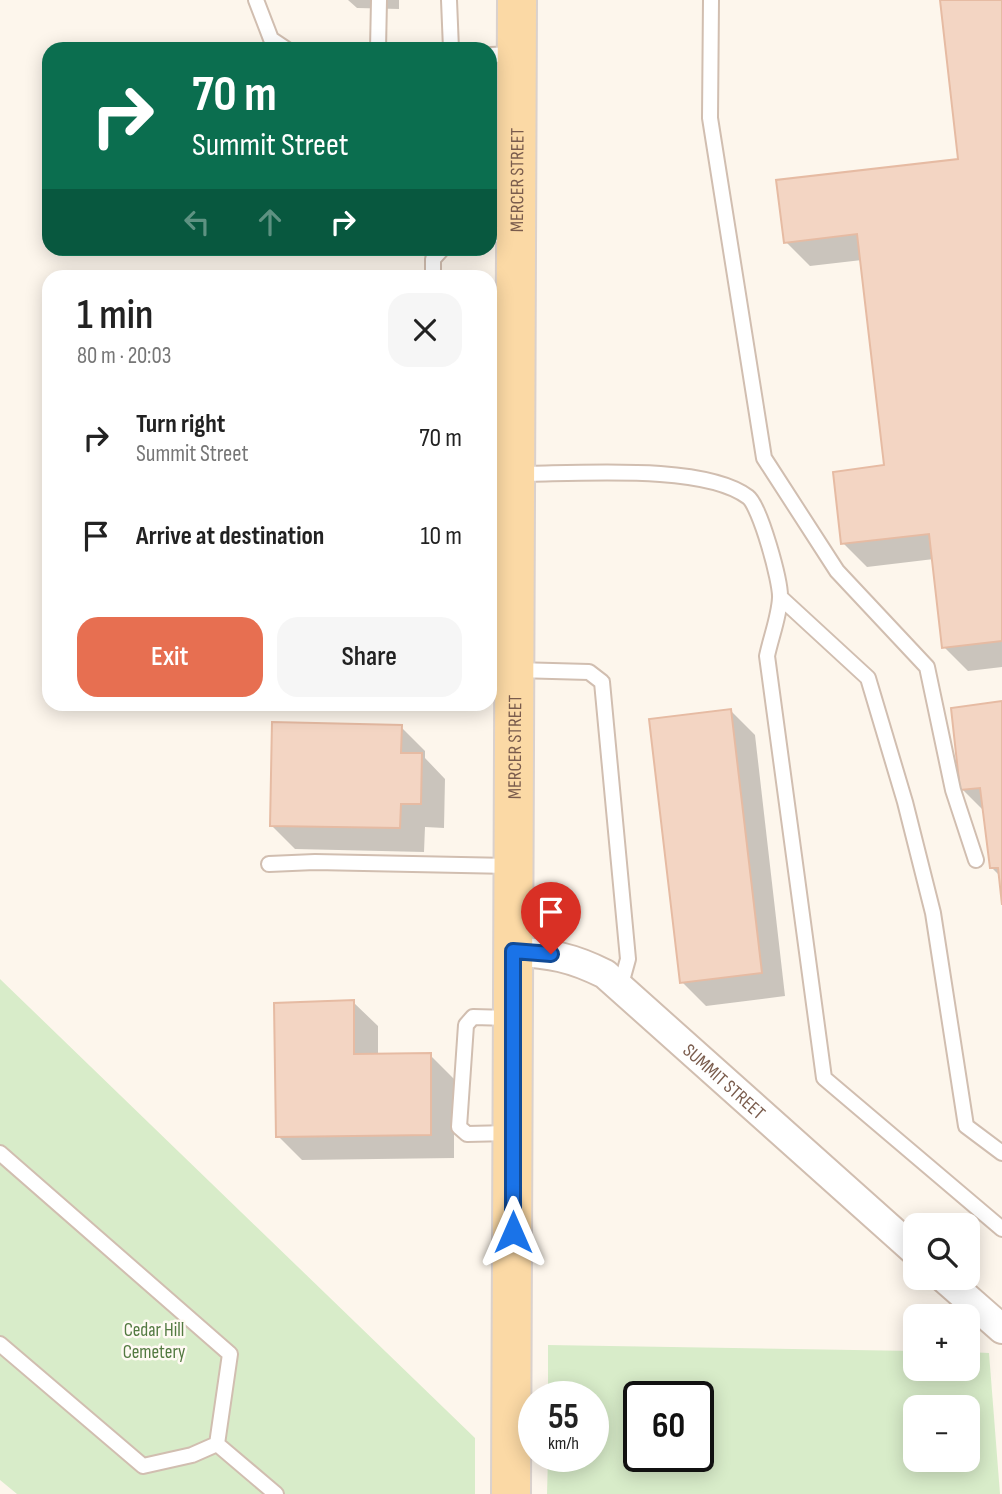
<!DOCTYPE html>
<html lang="en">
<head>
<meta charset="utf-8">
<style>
  :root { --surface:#fff; --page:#f6f6f6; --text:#222; --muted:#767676; --accent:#e76f51 }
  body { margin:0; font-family:"Sofia Sans Condensed",sans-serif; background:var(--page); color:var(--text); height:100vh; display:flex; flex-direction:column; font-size:26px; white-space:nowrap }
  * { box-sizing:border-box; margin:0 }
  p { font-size:23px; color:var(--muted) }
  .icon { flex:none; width:38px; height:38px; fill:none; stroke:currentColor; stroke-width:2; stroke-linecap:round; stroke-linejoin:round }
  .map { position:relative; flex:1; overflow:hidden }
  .drawer { position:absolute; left:42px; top:270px; width:455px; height:441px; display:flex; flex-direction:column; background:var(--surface); border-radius:21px; box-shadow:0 4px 18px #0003 }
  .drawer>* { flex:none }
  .hud { position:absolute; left:42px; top:42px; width:455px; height:214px; border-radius:21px; box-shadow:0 4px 18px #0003; background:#0b6e4f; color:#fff; overflow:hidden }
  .controls { position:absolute; left:903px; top:1213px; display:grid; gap:14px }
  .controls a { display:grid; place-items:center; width:77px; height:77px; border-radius:14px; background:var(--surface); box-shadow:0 4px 18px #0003; font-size:35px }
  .speed { position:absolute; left:518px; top:1381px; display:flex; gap:14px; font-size:35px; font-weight:700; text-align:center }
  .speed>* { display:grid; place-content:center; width:91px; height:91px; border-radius:50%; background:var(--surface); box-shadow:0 4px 18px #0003; line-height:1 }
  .speed small { font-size:18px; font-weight:400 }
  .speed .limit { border:4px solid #111; border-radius:10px; background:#fff; color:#111 }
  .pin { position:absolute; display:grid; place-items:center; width:60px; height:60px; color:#fff; margin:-72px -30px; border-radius:50% 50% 50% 0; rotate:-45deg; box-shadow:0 0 7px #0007 }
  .pin .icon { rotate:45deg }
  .me { position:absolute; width:77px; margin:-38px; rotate:0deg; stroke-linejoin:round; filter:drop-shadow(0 0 5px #0008) }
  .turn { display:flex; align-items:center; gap:24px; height:147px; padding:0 35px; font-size:32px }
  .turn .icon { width:91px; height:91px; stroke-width:2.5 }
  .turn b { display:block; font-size:49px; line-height:60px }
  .lanes { display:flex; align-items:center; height:66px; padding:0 35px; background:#0003; justify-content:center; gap:35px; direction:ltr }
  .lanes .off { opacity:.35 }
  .round { display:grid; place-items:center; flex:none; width:74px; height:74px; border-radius:21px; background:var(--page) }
  .overview { display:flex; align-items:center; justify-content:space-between; height:119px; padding:0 35px }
  h1 { font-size:42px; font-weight:600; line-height:52px }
  .button { display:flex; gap:14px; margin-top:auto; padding:14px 35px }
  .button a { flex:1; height:80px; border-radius:21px; background:var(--accent); color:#fff; font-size:28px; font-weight:600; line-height:80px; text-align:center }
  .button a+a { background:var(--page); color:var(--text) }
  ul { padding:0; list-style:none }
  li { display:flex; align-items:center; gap:21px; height:98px; padding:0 35px }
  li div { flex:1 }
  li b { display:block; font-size:26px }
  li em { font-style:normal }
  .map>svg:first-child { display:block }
  .green { fill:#d8ecc9; fill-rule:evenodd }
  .shadow { fill:#0003 }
  .building { fill:#f3d5c3; stroke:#e6bba3; stroke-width:2 }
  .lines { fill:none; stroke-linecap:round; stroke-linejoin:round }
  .service-casing { stroke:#d1beb0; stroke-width:18 }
  .minor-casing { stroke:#d1beb0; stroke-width:32 }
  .primary-casing { stroke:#dad1cd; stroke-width:42 }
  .service { stroke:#fff; stroke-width:14 }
  .minor { stroke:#fff; stroke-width:28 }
  .primary { stroke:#fbd9a5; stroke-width:38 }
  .route-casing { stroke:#114b97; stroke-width:18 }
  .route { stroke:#1a73e8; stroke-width:12 }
  .labels { text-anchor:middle; stroke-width:5; stroke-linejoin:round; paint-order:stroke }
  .street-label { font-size:19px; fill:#7a5c4d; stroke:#fffaf3 }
  .park-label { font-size:19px; fill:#537a41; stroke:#fffaf3 }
</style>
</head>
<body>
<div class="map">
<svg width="1002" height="1494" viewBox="0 0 1002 1494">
  <rect width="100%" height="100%" fill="#fdf6ec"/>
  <!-- green -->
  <path class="green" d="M0,979l475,459v56h-458l-17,-14z
    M548,1345l367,6v17h53v-16l21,1 11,141h-453l1,-38h45v-60h-45zM639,1396h59v60h-59zM915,1407h53v53h-53z"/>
  <!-- shadow -->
  <path class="shadow" d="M348,0h51v9l-42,-1z
    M942,0h60v667l-34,4 -24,-24 -10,-88 -67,8 -24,-24 43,-76 -24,-207 -52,6 -24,-24 174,-81z
    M352,275l1,1h-86z
    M1002,703v187l-1,-13 -10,-10 -6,-55 -23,-23z
    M731,711l24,24 30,261 -79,10 -24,-24z
    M401,727l24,24v7l20,21 -1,49 -19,-1 -1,25 -129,-3 -24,-24z
    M353,1002l25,24v30l52,-1 24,24v79l-152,2 -24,-24z"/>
  <!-- building -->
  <path class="building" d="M940,0h62v641l-60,7 -13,-114 -88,10 -8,-72 51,-7 -27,-231 -73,9 -8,-63 182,-21z
    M353,273v3h-108v-1z
    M1002,701v204l-4,-37h-8l-10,-80 -20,2 -9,-82z
    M731,709l31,264 -82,10 -31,-264z
    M272,722l130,3 -1,28h21l-1,51h-20l-1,24 -130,-2z
    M354,1000v54l77,-1v82l-155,2 -2,-134z"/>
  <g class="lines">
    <!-- service casing -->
    <g class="service-casing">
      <path id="service" d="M256,0l15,39 15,10
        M449,0l2,49
        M711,0l-1,118 54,340 73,113 90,96 26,123 23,70
        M378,49l1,-49
        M490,55l27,-1
        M490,235l25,-3
        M433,276v-17l10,-11
        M516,474c58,0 187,-11 232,23 12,9 33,85 32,101 -1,19 -9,39 -13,58l57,422 178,151
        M780,597l88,81 37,124 28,111 33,213 36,27
        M516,670l73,2 13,10 26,277 -8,29
        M269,864l46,-2 197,4
        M511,1133l-44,1 -8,-7 7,-102 7,-8 39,1
        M0,1153l230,201 -13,90
        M0,1344l143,122 49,-11 25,-11
        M217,1444l59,50"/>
    </g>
    <!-- minor casing -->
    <g class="minor-casing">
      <g id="minor">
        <path id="s1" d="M513,951c38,3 58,6 92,23l310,277"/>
        <path d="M944,1278l58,51"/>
      </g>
    </g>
    <!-- primary casing -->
    <g class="primary-casing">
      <g id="primary">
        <path id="s2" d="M511,1494l6,-1494"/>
      </g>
    </g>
    <!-- service -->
    <use href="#service" class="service"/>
    <!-- minor -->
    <use href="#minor" class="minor"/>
    <!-- primary -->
    <use href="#primary" class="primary"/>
  </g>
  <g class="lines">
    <!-- route casing -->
    <g class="route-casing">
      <path id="route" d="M513,1232v-281l38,3"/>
    </g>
    <!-- route -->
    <use href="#route" class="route"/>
  </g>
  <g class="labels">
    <!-- street labels -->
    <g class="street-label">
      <text dy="7" stroke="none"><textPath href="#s2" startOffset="1314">MERCER STREET</textPath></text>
      <text dy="7" stroke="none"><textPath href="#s2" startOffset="747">MERCER STREET</textPath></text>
      <text dy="7" stroke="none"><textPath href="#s1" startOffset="256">SUMMIT STREET</textPath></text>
    </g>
    <!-- park labels -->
    <g class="park-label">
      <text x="154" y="1336">Cedar Hill<tspan x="154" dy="22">Cemetery</tspan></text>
    </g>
  </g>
</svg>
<div class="controls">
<a><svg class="icon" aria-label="search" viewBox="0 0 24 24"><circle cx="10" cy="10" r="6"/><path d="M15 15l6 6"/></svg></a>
<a>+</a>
<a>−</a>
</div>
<div class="speed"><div>55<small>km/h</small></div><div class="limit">60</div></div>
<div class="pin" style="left:551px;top:954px;background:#d93025"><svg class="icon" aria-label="arrive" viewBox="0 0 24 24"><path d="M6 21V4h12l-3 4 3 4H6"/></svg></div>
<svg class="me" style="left:513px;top:1232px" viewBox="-20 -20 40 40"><path d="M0-17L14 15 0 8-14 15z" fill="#1a73e8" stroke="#fff" stroke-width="4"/></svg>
<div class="hud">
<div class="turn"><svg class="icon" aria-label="right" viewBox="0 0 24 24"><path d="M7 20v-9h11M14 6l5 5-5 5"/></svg><div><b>70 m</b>Summit Street</div></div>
<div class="lanes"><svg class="icon off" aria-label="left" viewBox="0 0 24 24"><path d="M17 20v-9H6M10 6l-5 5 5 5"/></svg><svg class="icon off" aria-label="ahead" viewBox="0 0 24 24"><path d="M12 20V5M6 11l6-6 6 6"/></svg><svg class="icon" aria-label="right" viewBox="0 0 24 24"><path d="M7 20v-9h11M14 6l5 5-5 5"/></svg></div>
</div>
<section class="drawer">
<div class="overview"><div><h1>1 min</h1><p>80 m · 20:03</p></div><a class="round"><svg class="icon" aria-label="close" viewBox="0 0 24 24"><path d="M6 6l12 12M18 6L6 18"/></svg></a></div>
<ul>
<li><svg class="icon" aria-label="right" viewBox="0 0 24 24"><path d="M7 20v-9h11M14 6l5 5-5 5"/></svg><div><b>Turn right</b><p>Summit Street</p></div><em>70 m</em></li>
<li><svg class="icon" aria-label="arrive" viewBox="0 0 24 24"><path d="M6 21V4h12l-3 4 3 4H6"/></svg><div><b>Arrive at destination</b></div><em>10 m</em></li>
</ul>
<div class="button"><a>Exit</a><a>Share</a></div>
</section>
</div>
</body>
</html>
